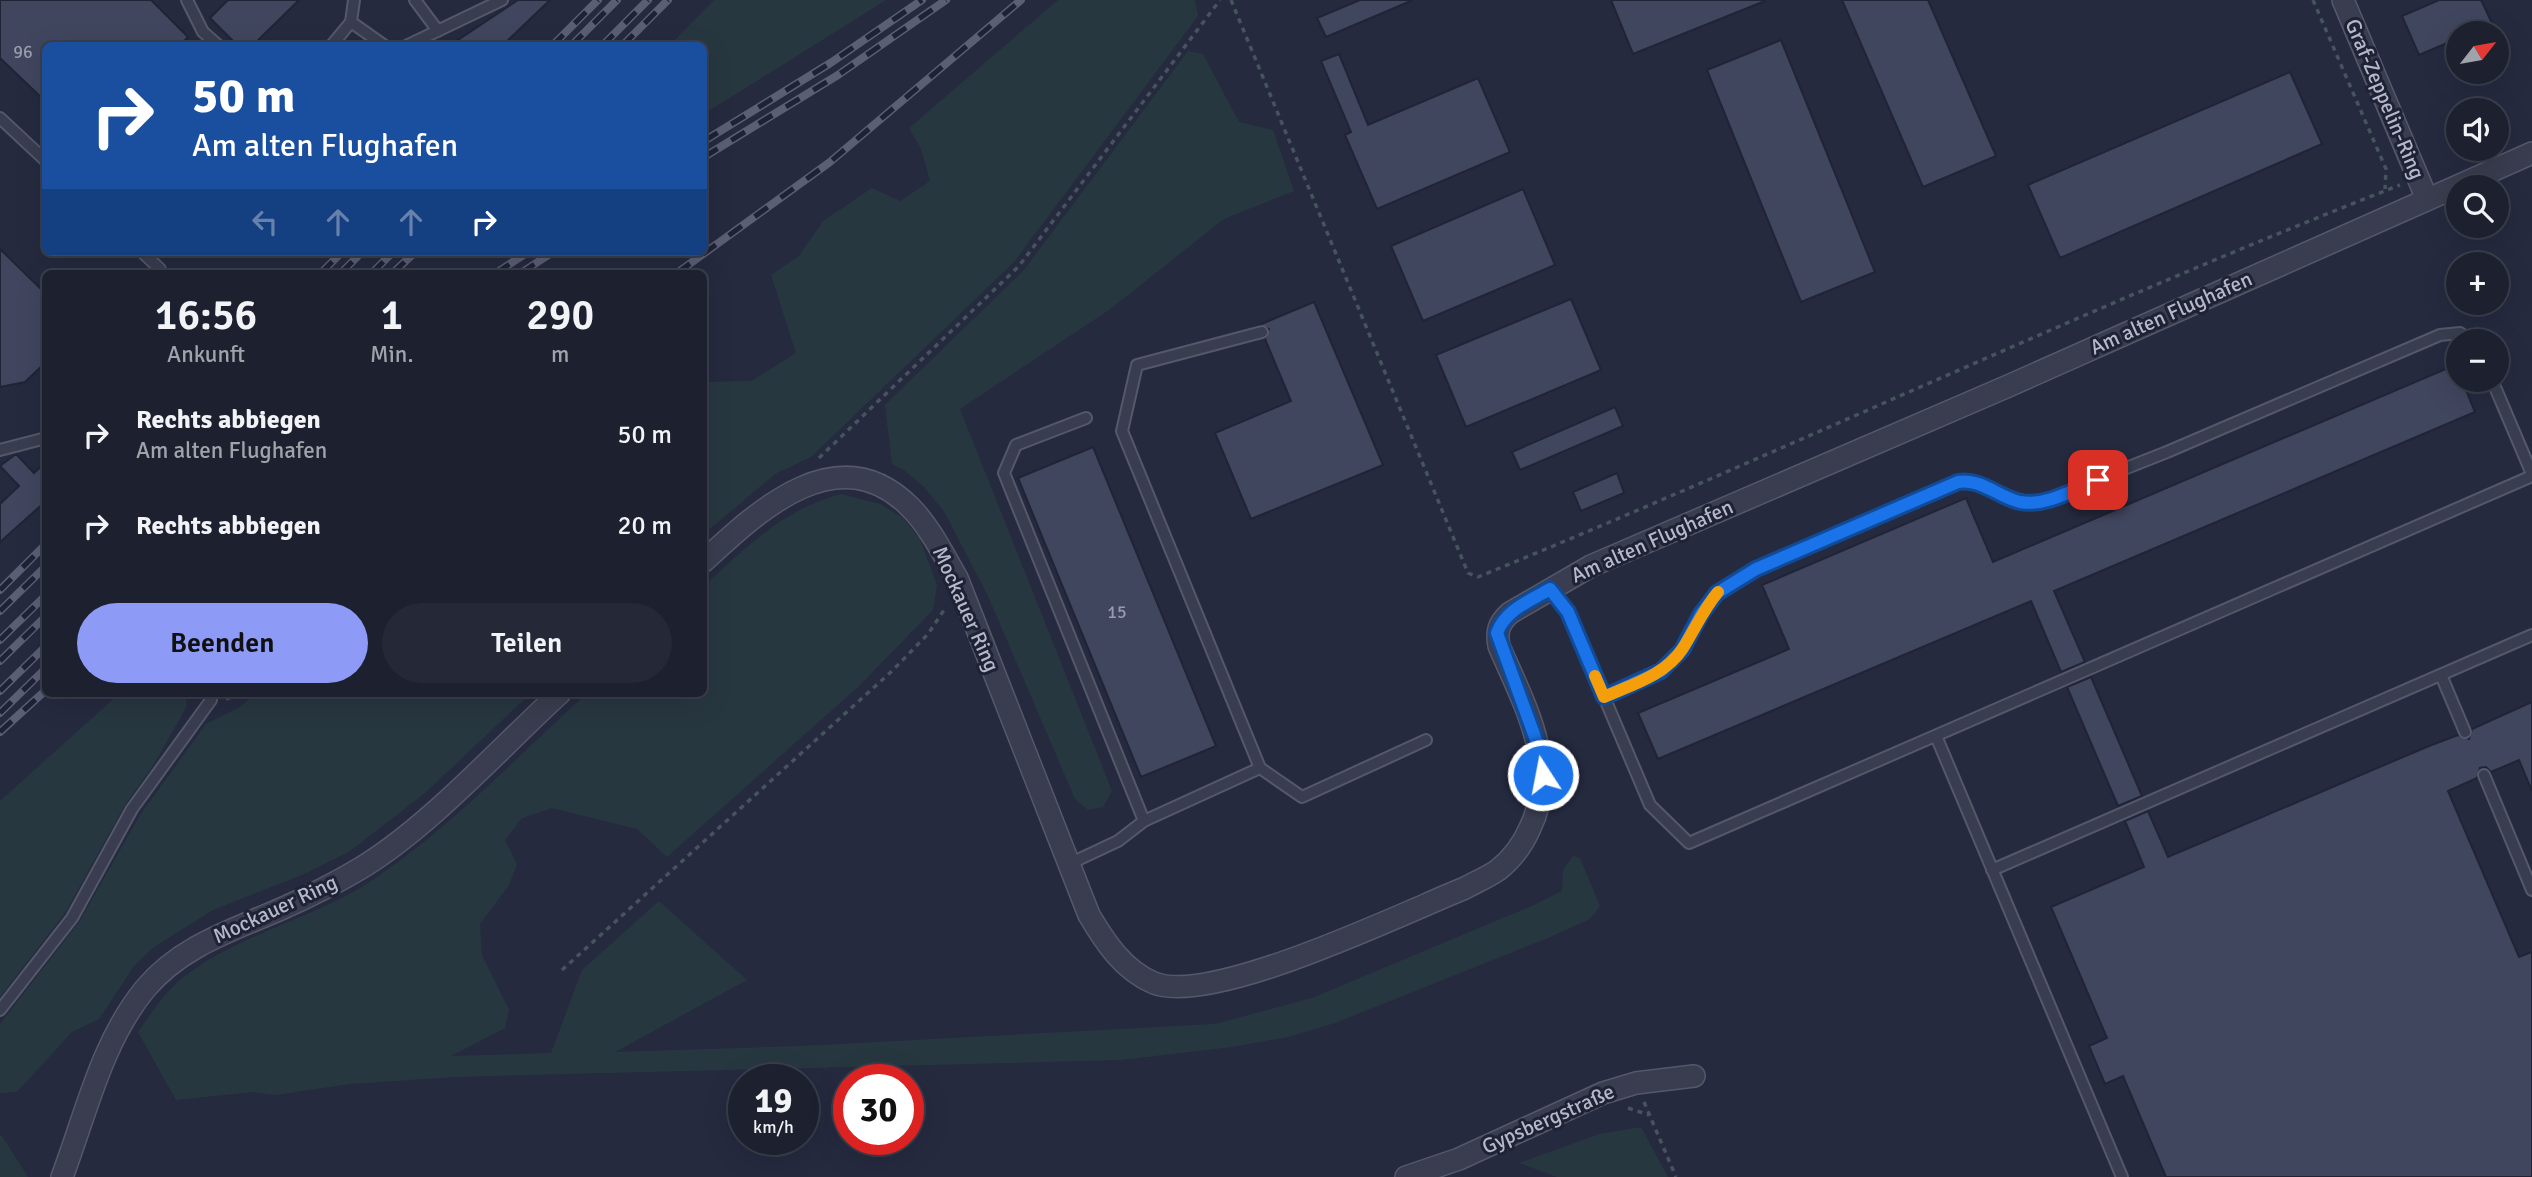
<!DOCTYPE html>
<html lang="de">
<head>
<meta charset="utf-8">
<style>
  :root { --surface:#1c202f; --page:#252837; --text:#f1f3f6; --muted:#a0a3aa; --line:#3a3e4b; --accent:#8d9bf7 }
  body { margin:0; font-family:Signika,sans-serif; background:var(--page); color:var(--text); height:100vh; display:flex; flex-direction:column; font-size:26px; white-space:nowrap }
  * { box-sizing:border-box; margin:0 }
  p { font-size:23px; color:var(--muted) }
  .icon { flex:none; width:38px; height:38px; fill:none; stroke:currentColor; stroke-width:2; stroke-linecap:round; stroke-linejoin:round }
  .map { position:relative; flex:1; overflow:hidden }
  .drawer { position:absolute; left:42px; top:270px; width:665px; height:427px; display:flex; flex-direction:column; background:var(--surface); border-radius:10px; box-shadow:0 7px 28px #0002,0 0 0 2px var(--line) }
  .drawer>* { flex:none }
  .hud { position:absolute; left:42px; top:42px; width:665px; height:214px; border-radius:10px; box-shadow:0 7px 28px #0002,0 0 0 2px var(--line); background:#1a4fa0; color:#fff; overflow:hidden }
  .needle { width:46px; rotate:59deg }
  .buttons { position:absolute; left:2446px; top:21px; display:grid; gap:14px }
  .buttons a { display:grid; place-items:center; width:63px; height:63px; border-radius:50%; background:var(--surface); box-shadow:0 7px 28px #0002,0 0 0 2px var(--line); font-size:35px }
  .speed { position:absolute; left:728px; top:1064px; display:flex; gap:14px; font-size:35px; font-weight:700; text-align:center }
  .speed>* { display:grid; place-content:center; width:91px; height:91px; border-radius:50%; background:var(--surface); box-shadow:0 7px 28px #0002,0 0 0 2px var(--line); line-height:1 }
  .speed small { font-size:18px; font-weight:400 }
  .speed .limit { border:10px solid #d22; background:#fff; color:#111 }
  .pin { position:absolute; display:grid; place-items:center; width:60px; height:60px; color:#fff; margin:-30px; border-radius:14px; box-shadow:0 4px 10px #0006 }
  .me { position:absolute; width:77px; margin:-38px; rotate:349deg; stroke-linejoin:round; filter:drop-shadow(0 0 5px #0008) }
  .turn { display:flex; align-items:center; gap:24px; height:147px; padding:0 35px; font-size:32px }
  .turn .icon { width:91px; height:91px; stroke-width:2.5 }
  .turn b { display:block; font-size:49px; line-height:60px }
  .lanes { display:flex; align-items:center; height:66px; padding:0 35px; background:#0003; justify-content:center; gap:35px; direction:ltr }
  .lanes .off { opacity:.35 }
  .eta { display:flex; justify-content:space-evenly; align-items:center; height:119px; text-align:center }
  .eta b { font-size:42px; font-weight:600; line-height:49px }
  .button { display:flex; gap:14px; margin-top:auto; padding:14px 35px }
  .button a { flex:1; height:80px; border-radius:42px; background:var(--accent); color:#111; font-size:28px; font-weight:600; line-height:80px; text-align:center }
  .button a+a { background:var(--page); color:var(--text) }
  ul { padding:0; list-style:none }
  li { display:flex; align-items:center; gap:21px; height:91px; padding:0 35px }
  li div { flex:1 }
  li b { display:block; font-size:26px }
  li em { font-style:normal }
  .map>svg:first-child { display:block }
  .green { fill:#273740 }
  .building { fill:#41465f; stroke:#202436; stroke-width:2 }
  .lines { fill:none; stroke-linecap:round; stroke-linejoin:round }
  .service-casing { stroke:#54586a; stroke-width:14 }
  .minor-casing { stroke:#54586a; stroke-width:24 }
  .path { stroke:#45545d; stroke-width:3.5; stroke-dasharray:5 5; stroke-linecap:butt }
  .service { stroke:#393d4f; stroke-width:10 }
  .minor { stroke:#393d4f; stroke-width:21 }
  .rail-casing { stroke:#5b5f76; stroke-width:8 }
  .rail { stroke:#1e2234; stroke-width:5; stroke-dasharray:16; stroke-linecap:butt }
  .route-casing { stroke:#114b97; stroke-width:18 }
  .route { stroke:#1a73e8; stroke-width:12 }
  .slow { stroke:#f59e0b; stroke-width:12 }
  .labels { text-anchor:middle; stroke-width:6; stroke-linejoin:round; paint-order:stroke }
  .number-label { font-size:18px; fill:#999caf }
  .street-label { font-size:21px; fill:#b6b8ca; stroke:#1e2234 }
</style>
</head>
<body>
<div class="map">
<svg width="2532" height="1177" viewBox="0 0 2532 1177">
  <rect width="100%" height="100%" fill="#252a3f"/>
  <!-- green -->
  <path class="green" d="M714,0h172l-182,114v-68l-34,-1z
    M1058,0h137l3,16 -184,246 -203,195 -36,17 -71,60v-152l47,-1 45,-28 -25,-78 28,-19 24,-35 49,-33 28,13 30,-20 -9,-32 -12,-21z
    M1188,51l15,3 36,68 34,8 21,61 -70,28 -115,91 -149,99 152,382 -9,16 -15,3 -13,-11 -87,-203 -43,-83 -20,-25 -21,-18 -12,-6 -7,-59 139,-135z
    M841,494l39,10 22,13 18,22 17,47 -4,24 -75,77 -191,170 -30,-28 -85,-21 -30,10 -17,22 12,24 -8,21 -29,39 2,31 27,55 -4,18 -54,28 100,-3 31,-83 77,-69 88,79 -132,72 187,-6 413,-22 97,-26 222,-93 28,-14 1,-21 10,-14 7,2 20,48 -10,13 -42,19 -213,85 -47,14 -56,10 -111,13 -667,17 -104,7 -75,11 -22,-3 -77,8 -38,-68c14,-20 27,-41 47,-56 55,-43 130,-57 189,-97 78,-53 144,-123 213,-186h117v-107c42,-39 80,-77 137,-92z
    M120,693h65l2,13 -33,58 -29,41 -60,108 -65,84v-196z
    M257,693h274l-106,100 -75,58 -43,22 -94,37 -59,37 -20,19 -35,53 -27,13 -55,60 -17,1v-69l79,-102 61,-107 66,-91 32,-16z
    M1641,1127l27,50h-111l-38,-14 80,-29z
    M0,1136h2l26,41h-28z"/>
  <!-- building -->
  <path class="building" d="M0,0h151l37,37 -8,9h-134v56l-46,-44z
    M228,0h71l-47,46h-14l-28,-28z
    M518,0h32l-48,46h-53z
    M1360,0h53l-87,37 -9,-19z
    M1611,0h154v1l-132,53z
    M1842,0h86l68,156 -73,31z
    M2439,0h42l11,23 -23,10h-10v5l-40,17 -17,-39z
    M1781,40l94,232 -74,30 -94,-232z
    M1339,54l29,71 110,-47 32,74 -133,57 -32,-74 6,-3 -30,-71z
    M2290,72l32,72 -262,114 -32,-73z
    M1523,189l32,76 -132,56 -32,-75z
    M0,249l46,45v68l-21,20 -25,5z
    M1571,299l30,71 -135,57 -30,-72z
    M1314,302l69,163 -132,54 -36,-86 76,-32 -26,-62 4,-10 -10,-4z
    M2455,365l4,15h3l13,32 -421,179 31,71 -24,10 -30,-71 -373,158 -20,-46 151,-64 -27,-64 204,-87 27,64z
    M1615,407l8,19 -103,44 -8,-18z
    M1093,447l123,299 -75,31 -123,-299z
    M16,454l18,19 12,-11v39l-46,41v-38l19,-18 -19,-20z
    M1617,473l7,20 -43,18 -8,-19z
    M2091,677l51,119 -24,10 -51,-119z
    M2532,702v89l-13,-31 -28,12 -5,-5 -6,1 -3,10 -29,13 71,166 13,-5v225h-366l-43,-101 -18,8 -16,-38 18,-8 -56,-131 93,-40 -19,-46 23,-10 20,46 261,-111 29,-11 11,4 3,-10z"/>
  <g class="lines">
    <!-- service casing -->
    <g class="service-casing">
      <path id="service" d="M187,0l16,32 16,14
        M415,0l23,31
        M351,22l34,24
        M331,46l20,-24 3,-22
        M406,46l96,-46
        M0,118l46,43
        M142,252l18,17
        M2492,380l40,94
        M1086,418l-70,27 -12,28 140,348
        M0,450l46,-12
        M1550,589l18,23 82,193 39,38 843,-367
        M2441,675l24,57
        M1604,697l57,-26 21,-21 19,-36 16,-21 40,-24 201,-87c30,-5 51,25 85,19l124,-49 273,-117 20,-2 12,8
        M1936,736l186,441
        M1260,768l42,29 124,-57
        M2484,775l48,115
        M1069,864l49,-23 26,-20 116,-53 -138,-337 15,-66 125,-33
        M1992,870l540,-235
        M0,1010l72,-92 60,-109 79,-109"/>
    </g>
    <!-- minor casing -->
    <g class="minor-casing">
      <path id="minor" d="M2343,0l84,199
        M704,561c54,-50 134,-126 206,-54 20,20 33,47 47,71l132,337c16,27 34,55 65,68 58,23 249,-70 311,-95 11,-6 23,-11 33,-18 14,-11 25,-26 32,-42 30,-62 -6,-124 -31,-182 -3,-15 0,-23 11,-33l81,-47 415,-179 526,-234
        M62,1177c24,-63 39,-134 83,-188 36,-43 86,-58 136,-80 27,-12 55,-26 80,-41 68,-41 139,-120 199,-175
        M1406,1177l53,-18 144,-66 33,-10 58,-7"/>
    </g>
    <!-- path -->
    <path class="path" d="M1231,0l237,573 10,4c309,-126 611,-271 922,-392
      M2313,0l73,169 -1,20
      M704,297l6,-5
      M819,458l200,-192 201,-266
      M226,699l17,-6
      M562,970l330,-299 36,-37 18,-27
      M1644,1102l32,75
      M1628,1108l21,7"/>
    <!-- service -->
    <use href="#service" class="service"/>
    <!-- minor -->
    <use href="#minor" class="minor"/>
    <!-- rail casing -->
    <g class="rail-casing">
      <path id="rail" d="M552,46l46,-46
        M571,46l46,-46
        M602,46l46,-46
        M622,46l46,-46
        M704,141l128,-79 90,-62
        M704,157l134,-82 108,-75
        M321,273l21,-21
        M341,273l21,-21
        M372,273l21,-21
        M393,273l22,-21
        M496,273l32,-21
        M521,273l32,-21
        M677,273l153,-111 191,-162
        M0,590l46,-46
        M0,611l46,-45
        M0,640l46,-45
        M0,661l46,-45
        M0,691l46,-45
        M0,713l46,-45
        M0,732l46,-42"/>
    </g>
    <!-- rail -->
    <use href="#rail" class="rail"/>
  </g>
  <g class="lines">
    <!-- route casing -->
    <g class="route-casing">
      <path id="route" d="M1543,775v-16l-46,-126c8,-23 33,-32 53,-44l18,23 36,85 57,-26 21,-21 19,-36 16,-21 39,-24 202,-87c23,-4 40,15 62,20 26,5 55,-13 78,-22"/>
    </g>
    <!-- route -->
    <use href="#route" class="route"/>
    <!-- slow -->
    <path class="slow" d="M1595,676l9,21c27,-12 62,-22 79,-49 12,-19 20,-38 35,-56"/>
  </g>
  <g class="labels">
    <!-- number labels -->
    <g class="number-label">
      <text x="23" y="58">96</text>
      <text x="1117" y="618">15</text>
    </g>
    <!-- street labels -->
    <g class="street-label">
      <text transform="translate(2385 99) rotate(67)" y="7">Graf-Zeppelin-Ring</text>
      <text transform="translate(2171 313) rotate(-24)" y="7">Am alten Flughafen</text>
      <text transform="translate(1652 541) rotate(-24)" y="7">Am alten Flughafen</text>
      <text transform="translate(966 609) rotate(66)" y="7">Mockauer Ring</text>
      <text transform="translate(275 909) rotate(-25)" y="7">Mockauer Ring</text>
      <text transform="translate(1548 1119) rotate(-24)" y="7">Gypsbergstraße</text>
    </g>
  </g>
</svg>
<div class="buttons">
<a><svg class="needle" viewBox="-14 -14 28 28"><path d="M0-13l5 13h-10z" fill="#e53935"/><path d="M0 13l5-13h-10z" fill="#a0a3aa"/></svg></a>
<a><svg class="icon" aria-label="sound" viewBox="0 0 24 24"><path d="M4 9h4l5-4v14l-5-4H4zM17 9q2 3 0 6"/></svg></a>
<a><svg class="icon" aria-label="search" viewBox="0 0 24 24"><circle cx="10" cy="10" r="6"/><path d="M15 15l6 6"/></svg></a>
<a>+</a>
<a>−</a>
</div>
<div class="speed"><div>19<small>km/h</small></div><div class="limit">30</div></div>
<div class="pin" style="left:2098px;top:480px;background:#d93025"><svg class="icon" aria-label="arrive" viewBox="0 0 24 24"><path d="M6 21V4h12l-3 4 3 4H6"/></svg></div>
<svg class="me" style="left:1543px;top:775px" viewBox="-20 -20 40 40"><circle r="17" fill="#1a73e8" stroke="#fff" stroke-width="3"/><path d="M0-11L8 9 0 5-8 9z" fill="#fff"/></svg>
<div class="hud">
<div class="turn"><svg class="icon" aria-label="right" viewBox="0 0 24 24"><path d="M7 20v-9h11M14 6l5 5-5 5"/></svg><div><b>50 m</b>Am alten Flughafen</div></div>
<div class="lanes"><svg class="icon off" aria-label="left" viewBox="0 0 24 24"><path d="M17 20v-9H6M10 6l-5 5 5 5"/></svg><svg class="icon off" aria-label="ahead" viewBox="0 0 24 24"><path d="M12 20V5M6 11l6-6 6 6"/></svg><svg class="icon off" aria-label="ahead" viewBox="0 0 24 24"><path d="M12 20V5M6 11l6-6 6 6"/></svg><svg class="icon" aria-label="right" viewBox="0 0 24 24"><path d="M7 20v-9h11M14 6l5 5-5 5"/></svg></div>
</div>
<section class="drawer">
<div class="eta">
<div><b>16:56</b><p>Ankunft</p></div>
<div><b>1</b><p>Min.</p></div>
<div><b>290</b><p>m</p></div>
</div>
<ul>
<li><svg class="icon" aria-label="right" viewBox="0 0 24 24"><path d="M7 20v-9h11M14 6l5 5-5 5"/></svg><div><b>Rechts abbiegen</b><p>Am alten Flughafen</p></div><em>50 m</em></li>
<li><svg class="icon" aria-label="right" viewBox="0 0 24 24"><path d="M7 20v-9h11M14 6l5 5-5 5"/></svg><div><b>Rechts abbiegen</b></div><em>20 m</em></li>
</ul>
<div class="button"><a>Beenden</a><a>Teilen</a></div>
</section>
</div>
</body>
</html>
